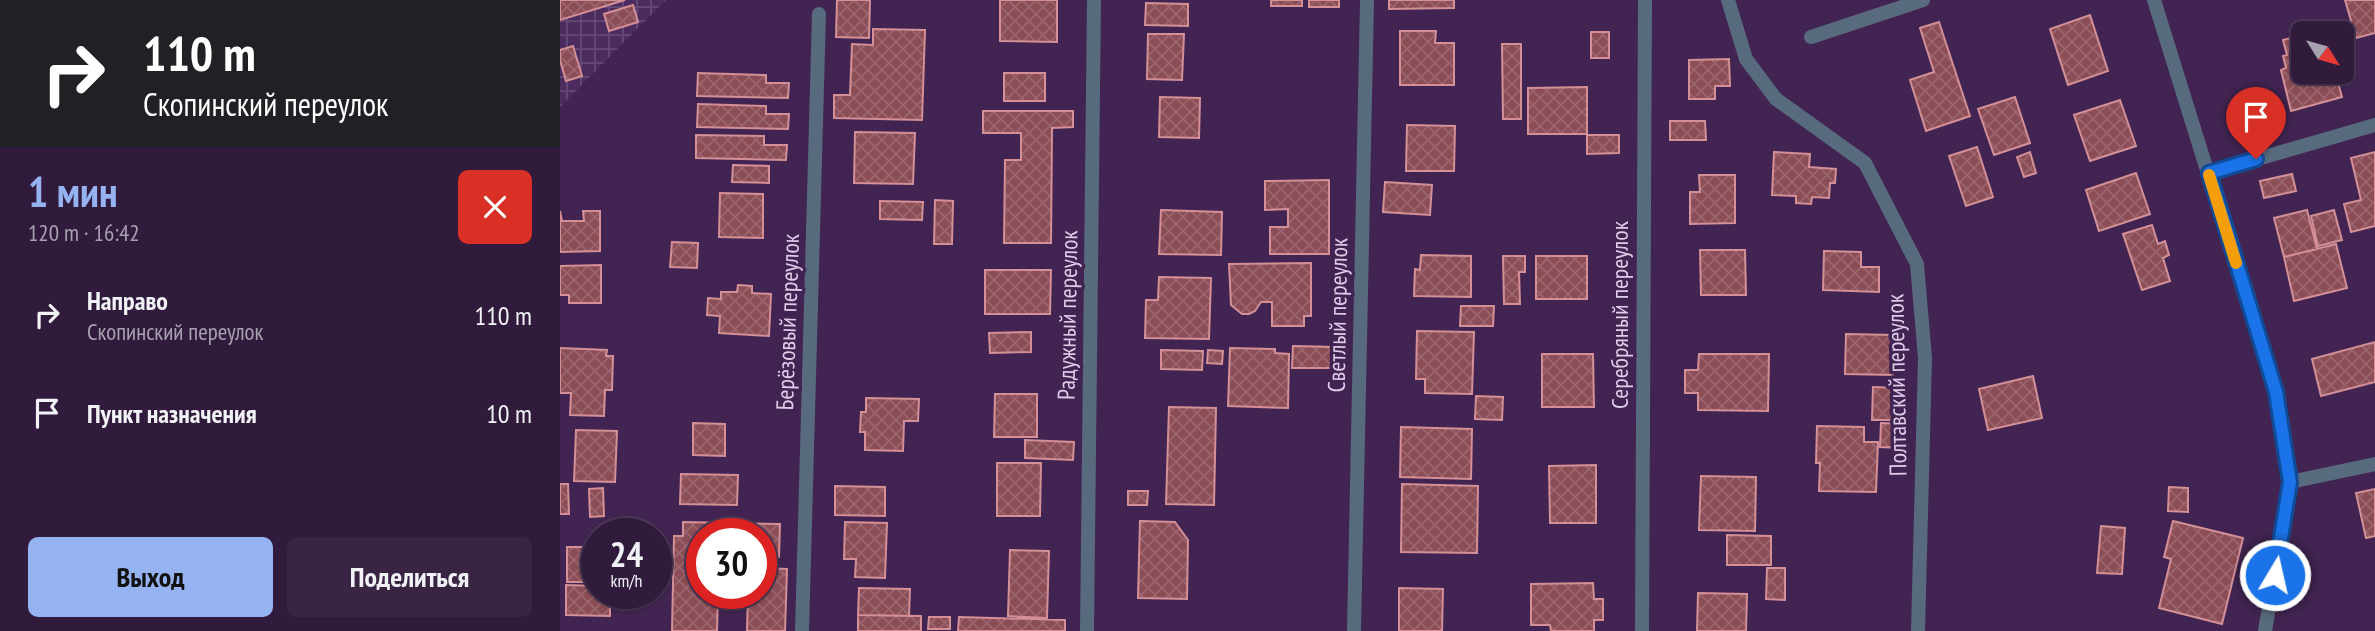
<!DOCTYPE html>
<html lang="ru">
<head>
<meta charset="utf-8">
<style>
  :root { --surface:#311b3d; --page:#392444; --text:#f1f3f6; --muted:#a8a1b0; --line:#4c3957; --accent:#95b2f1 }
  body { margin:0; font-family:"PT Sans Narrow",sans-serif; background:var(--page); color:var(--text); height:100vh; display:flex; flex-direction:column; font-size:26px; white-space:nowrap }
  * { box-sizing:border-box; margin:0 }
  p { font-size:23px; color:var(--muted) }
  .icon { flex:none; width:38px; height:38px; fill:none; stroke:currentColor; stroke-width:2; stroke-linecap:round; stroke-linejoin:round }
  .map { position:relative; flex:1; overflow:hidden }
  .side { display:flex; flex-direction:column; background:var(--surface); width:560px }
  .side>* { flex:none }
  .guide { background:#202124; color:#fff; overflow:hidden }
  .needle { width:46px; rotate:127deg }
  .controls { position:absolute; left:1731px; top:21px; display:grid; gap:14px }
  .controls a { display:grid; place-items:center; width:63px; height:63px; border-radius:10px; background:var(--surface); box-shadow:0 2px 5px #0004,0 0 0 2px var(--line); font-size:35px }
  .speed { position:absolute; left:21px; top:518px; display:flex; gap:14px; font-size:35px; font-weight:700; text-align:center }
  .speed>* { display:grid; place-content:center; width:91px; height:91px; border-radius:50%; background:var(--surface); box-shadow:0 2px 5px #0004,0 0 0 2px var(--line); line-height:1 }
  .speed small { font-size:18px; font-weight:400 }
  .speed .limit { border:10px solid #d22; background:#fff; color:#111 }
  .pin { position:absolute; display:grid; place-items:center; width:60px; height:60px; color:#fff; margin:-72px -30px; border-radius:50% 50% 50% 0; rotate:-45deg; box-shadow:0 0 7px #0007 }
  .pin .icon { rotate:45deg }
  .me { position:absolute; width:77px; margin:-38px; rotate:9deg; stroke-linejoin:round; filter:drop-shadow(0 0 5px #0008) }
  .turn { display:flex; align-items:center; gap:24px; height:147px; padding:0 28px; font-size:32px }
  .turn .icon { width:91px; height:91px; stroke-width:2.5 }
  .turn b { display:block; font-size:49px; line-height:60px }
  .round { display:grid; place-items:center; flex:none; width:74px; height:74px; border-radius:10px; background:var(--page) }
  .overview { display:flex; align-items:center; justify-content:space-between; height:119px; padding:0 28px }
  h1 { font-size:42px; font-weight:800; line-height:52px; color:var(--accent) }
  .action { display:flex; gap:14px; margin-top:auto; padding:14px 28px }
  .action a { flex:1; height:80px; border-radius:10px; background:var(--accent); color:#111; font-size:28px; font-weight:800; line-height:80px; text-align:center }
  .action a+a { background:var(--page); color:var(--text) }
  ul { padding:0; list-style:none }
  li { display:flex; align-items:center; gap:21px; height:98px; padding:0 28px }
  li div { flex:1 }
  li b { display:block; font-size:26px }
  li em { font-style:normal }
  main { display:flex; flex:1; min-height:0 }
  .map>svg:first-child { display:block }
  .industrial { fill:url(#industrial-grid) }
  .building { fill:url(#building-cross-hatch); stroke:#d48f97; stroke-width:2 }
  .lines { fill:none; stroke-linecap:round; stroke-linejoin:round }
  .service { stroke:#586a7d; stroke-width:14 }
  .minor { stroke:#586a7d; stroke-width:14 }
  .route-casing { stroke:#114b97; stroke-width:18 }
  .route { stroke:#1a73e8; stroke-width:12 }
  .slow { stroke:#f59e0b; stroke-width:12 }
  .labels { text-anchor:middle; stroke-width:7; stroke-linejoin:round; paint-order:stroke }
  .street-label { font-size:24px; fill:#decde9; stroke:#412451 }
</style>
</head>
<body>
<main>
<section class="side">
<div class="guide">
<div class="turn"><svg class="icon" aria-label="right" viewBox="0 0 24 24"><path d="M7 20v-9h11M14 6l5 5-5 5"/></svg><div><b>110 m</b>Скопинский переулок</div></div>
</div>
<div class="overview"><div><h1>1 мин</h1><p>120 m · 16:42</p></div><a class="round" style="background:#d93025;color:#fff"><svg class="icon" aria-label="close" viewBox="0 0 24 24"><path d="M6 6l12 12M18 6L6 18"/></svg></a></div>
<ul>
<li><svg class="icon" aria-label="right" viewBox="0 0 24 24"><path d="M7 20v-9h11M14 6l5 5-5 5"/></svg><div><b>Направо</b><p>Скопинский переулок</p></div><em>110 m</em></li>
<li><svg class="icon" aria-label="arrive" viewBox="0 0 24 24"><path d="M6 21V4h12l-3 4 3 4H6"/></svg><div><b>Пункт назначения</b></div><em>10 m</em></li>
</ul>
<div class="action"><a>Выход</a><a>Поделиться</a></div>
</section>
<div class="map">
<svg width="1815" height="631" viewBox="0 0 1815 631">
  <defs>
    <pattern id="industrial-grid" width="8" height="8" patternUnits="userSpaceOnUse" patternTransform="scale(1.75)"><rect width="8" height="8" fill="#4c2b5f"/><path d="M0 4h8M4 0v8" fill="none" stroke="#654976"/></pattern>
    <pattern id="building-cross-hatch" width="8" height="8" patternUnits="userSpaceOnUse" patternTransform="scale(1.75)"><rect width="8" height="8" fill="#8b4d56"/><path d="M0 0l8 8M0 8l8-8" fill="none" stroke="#9b656e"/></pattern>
  </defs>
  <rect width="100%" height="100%" fill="#412451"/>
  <!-- industrial -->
  <path class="industrial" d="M0,0h106l-106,107z"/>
  <!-- building -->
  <path class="building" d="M0,0h65l-65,20z
    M277,0h33l-1,38 -33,-1z
    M440,0h57v42l-57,-1z
    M711,0h31v6h-31z
    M749,0h30v7h-30z
    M829,0h65v8l-65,1z
    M1785,0h30v33l-19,5z
    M586,3l42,1v22l-43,-1z
    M73,5l5,17 -29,9 -5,-17z
    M1530,15l18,56 -40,14 -18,-56z
    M1379,22l31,94 -44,15 -16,-51 24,-8 -14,-44z
    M313,29l52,1 -3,90 -88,-2v-23h16l2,-51 21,1z
    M840,31h36l-1,12h19v42h-54z
    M1031,32h18v26h-18z
    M588,34h36l-2,46 -35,-1z
    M1743,35v37h32l7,25 -51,14 -10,-41 5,-2 -3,-12 4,-1 -4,-15z
    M942,44h19v75h-18z
    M13,46l9,30 -16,5 -6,-21v-10z
    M1169,59l1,27h-15v13h-26v-39z
    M138,73l68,2v8h23l-1,15 -91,-2z
    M444,73h41v28h-41z
    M1027,87v47h-59v-46z
    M600,97l40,1 -1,40 -40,-1z
    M1455,97l15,46 -36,12 -16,-46z
    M1560,100l16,46 -46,15 -16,-46z
    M138,104l68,2v8h23l-1,15 -91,-2z
    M423,111h90v16l-21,1 -1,115h-47l1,-83h16v-27h-38z
    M1110,121h35l1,19h-36z
    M847,125l48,1 -1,45h-48z
    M295,132l60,1 -2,51 -59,-1z
    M136,135l68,1v9h23l-1,15 -90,-2z
    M1027,135h32v18l-32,1z
    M1417,147l16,50 -27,9 -17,-50z
    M1214,152l36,2 -1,13 27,2 -1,14h-5l-1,15 -17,-1 -1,7 -15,-1v-7l-24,-1z
    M1470,152l6,21 -12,4 -7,-20z
    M1815,152v74l-24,6 -7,-28 17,-4 -10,-42z
    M173,165l36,1v17l-37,-1z
    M1576,173l14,41 -51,17 -13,-41z
    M1732,174l4,17 -32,7 -4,-17z
    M1139,175h36v48l-45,1v-32h10z
    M769,180v74h-59v-27h18v-18l-23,1v-29z
    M825,182l47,3 -2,30 -47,-3z
    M160,193l43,1v44l-44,-1z
    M375,200l18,1 -1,43h-18z
    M320,201l43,1 -1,18 -42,-1z
    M601,210l61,2 -1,43 -62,-1z
    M1747,210l10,39 -33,8 -10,-39z
    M1774,210l8,30 -24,6 -7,-30z
    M0,211l2,10h22l-1,-10h17v40l-40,1z
    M1592,225l6,19 7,-3 4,14 -6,3 7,23 -28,9 -19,-56z
    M112,242l26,1 -1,25 -27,-1z
    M1776,244l11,44 -53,13 -10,-44z
    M1140,250h45l1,45h-45z
    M1264,251l37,1v15h18v25l-56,-2z
    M861,255l50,1v41l-57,-1 1,-27 5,1z
    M943,256h22v16h-6l1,32h-16z
    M976,256h51v43h-51z
    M751,263v53h-7v10h-32v-24h-11l-6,9 -6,3h-7l-11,-9 -2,-41z
    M41,265v38h-32v-8h-9v-29z
    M425,270h66l-1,44h-65z
    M599,277l52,1 -2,61 -64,-1 1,-38h12z
    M178,285l14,1v7l19,1 -2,42 -50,-3 1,-17 -13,-1 1,-17 13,1v-7h16z
    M901,306h33l-1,20h-33z
    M857,331l57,1 -2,62 -47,-1v-14h-9z
    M471,332v20l-41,1 -1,-20z
    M1286,334l48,1 -1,40 -48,-1z
    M1815,342v40l-54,14 -9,-37z
    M733,346l43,1 -1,21h-43z
    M0,348l47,2 -1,6h7l-1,34h-7l-1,26 -34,-1 1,-22h-11z
    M670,348l45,1v4l14,1 -1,54 -60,-2z
    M601,350l42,1 -1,19 -41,-1z
    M648,350l15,1 -1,13 -15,-1z
    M982,354h51l1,53h-52z
    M1139,354h70l-1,57 -70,-1v-17h-13v-23h13z
    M1473,376l9,42 -54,12 -9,-41z
    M1313,387l29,1 -1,32h-29z
    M435,394h42v43h-43z
    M916,396l27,1 -1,23 -27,-1z
    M306,398l53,1 -1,22h-14l-1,30 -38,-1v-18h-5l1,-20h5z
    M609,407l47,1 -2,97 -48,-1z
    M133,423l32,1v32l-32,-1z
    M1321,423l21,1 -1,24 -21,-1z
    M1257,426l47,1v15h14l-2,50 -57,-1 1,-28h-4z
    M841,427l71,2 -1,50 -71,-2z
    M16,430l41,1 -2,51 -41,-1z
    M465,440l49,2 -1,18 -48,-2z
    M437,463h44l-1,53h-43z
    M1036,465v58h-46l-1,-57z
    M121,474l57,1 -1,30 -57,-1z
    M1141,476l55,1 -1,54 -56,-1z
    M0,484h8l1,30h-9z
    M842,484l76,2 -1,67 -76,-1z
    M275,486l50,1v29l-50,-1z
    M1609,487l19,1v24l-20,-1z
    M43,488l1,28 -14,1 -1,-28z
    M1815,489v47l-9,2 -10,-45z
    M568,491h20l-1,14h-19z
    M580,521l35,1 13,18 -1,59 -49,-1z
    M1613,521l70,17 -21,86 -63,-16 12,-49 -7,-2z
    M123,522l97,2 -1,33h-18v-23h-59v59h16l-1,38h-45l2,-95h9z
    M285,522l42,1 -2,55 -30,-1 1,-18h-12z
    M1541,526l24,2 -3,46 -25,-1z
    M1167,535l44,1v29h-44z
    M7,547h30v35h-30z
    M450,550l39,1 -2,67 -39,-2z
    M201,568l26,1 -2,62h-38l1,-38h13z
    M1207,568h18v32l-19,-1z
    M1033,583l1,16h9v21h-9v11h-43l-1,-6h-19v-41z
    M6,585l31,1v7h13v23l-44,-1z
    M299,588l51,1 -1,27 -51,-1z
    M839,588l44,1 -1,42h-43z
    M1138,593l49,1 -1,37h-49z
    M298,615l63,1v15h-63z
    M369,617h21v12h-22z
    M399,617l106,3v11h-107z"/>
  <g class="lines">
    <!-- service -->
    <path class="service" d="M1251,37l112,-37"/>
    <!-- minor -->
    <path class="minor" d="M1168,0l18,59 30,40 89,64 52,101 8,94 -7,273
      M1594,0l122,392 14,90 -25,149
      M1649,173l166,-48
      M1730,482l85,-18
      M242,631l17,-617
      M527,631l7,-631
      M794,631l13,-631
      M1082,631l3,-631"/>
  </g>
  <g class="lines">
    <!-- route casing -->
    <g class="route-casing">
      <path id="route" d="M1696,159l-47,14 67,219 14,90 -15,93"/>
    </g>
    <!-- route -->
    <use href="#route" class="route"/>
    <!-- slow -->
    <path class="slow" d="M1649,175l27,88"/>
  </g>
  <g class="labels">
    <!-- street labels -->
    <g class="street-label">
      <text transform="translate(508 315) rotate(-89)" y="8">Радужный переулок</text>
      <text transform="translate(778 315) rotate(-89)" y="8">Светлый переулок</text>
      <text transform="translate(1060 315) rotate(-90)" y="8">Серебряный переулок</text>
      <text transform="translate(228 322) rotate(-88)" y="8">Берёзовый переулок</text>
      <text transform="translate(1337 385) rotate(-91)" y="8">Полтавский переулок</text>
    </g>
  </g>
</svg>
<div class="controls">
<a><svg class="needle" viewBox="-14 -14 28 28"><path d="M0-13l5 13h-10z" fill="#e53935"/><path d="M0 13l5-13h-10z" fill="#a8a1b0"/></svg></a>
</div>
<div class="speed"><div>24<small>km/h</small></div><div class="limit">30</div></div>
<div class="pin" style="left:1696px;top:159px;background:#d93025"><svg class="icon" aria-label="arrive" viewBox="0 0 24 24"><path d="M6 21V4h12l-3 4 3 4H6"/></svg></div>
<svg class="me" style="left:1715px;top:575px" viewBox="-20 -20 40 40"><circle r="17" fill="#1a73e8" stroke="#fff" stroke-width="3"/><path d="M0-11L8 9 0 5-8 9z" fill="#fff"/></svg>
</div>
</main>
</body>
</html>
